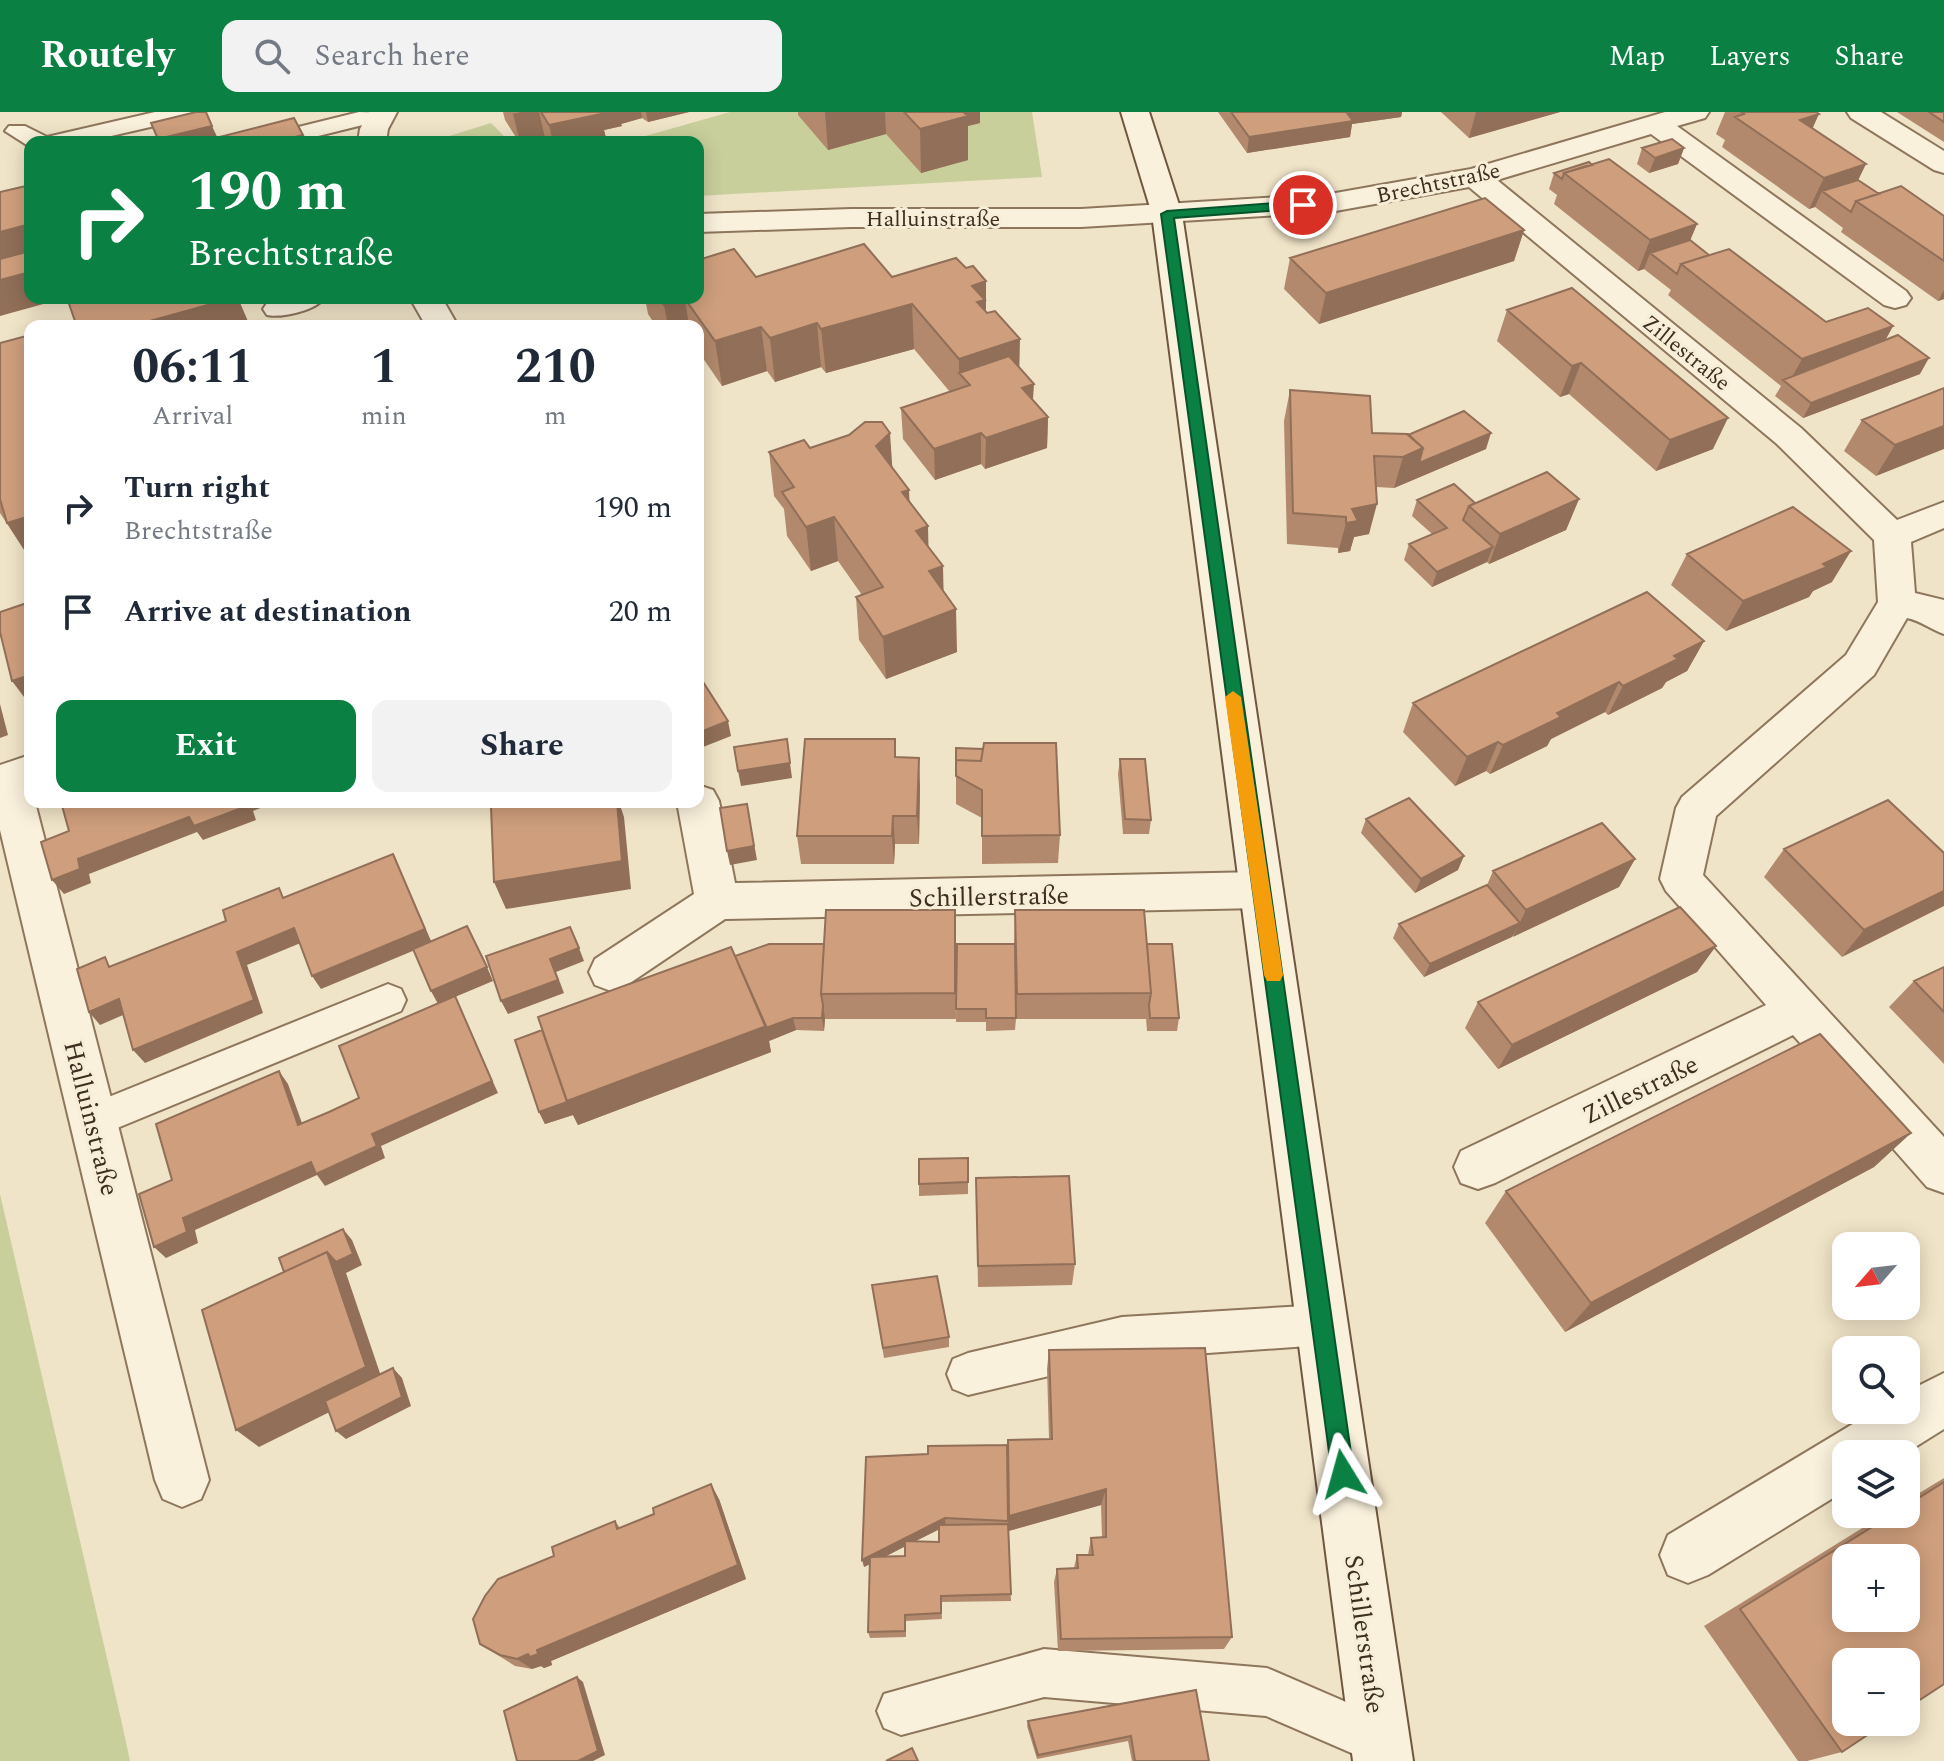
<!DOCTYPE html>
<html lang="en">
<head>
<meta charset="utf-8">
<style>
  :root { --surface:#fff; --page:#f2f2f3; --text:#1f2937; --muted:#747a83; --accent:#0b8043 }
  body { margin:0; font-family:Spectral,serif; background:var(--page); color:var(--text); height:100vh; display:flex; flex-direction:column; font-size:30px; white-space:nowrap }
  * { box-sizing:border-box; margin:0 }
  p { font-size:26px; color:var(--muted) }
  .icon { flex:none; width:44px; height:44px; fill:none; stroke:currentColor; stroke-width:2; stroke-linecap:round; stroke-linejoin:round }
  .map { position:relative; flex:1; overflow:hidden }
  .sheet { position:absolute; left:24px; top:208px; width:680px; height:488px; display:flex; flex-direction:column; background:var(--surface); border-radius:16px; box-shadow:0 4px 20px #0003 }
  .sheet>* { flex:none }
  .guide { position:absolute; left:24px; top:24px; width:680px; height:168px; border-radius:16px; box-shadow:0 4px 20px #0003; background:#0b8043; color:#fff; overflow:hidden }
  .needle { width:52px; rotate:242deg }
  .fabs { position:absolute; left:1832px; top:1120px; display:grid; gap:16px }
  .fabs a { display:grid; place-items:center; width:88px; height:88px; border-radius:16px; background:var(--surface); box-shadow:0 4px 20px #0003; font-size:40px }
  .pin { position:absolute; display:grid; place-items:center; width:68px; height:68px; color:#fff; margin:-34px; border:4px solid #fff; border-radius:50%; box-shadow:0 2px 8px #0007 }
  .me { position:absolute; width:88px; margin:-44px; rotate:352deg; stroke-linejoin:round; filter:drop-shadow(0 0 6px #0008) }
  .turn { display:flex; align-items:center; gap:28px; height:168px; padding:0 32px; font-size:36px }
  .turn .icon { width:104px; height:104px; stroke-width:2.5 }
  .turn b { display:block; font-size:56px; line-height:68px }
  .eta { display:flex; justify-content:space-evenly; align-items:center; height:136px; text-align:center }
  .eta b { font-size:48px; font-weight:700; line-height:56px }
  .button { display:flex; gap:16px; margin-top:auto; padding:16px 32px }
  .button a { flex:1; height:92px; border-radius:16px; background:var(--accent); color:#fff; font-size:32px; font-weight:700; line-height:92px; text-align:center }
  .button a+a { background:var(--page); color:var(--text) }
  ul { padding:0; list-style:none }
  li { display:flex; align-items:center; gap:24px; height:104px; padding:0 32px }
  li div { flex:1 }
  li b { display:block; font-size:30px }
  li em { font-style:normal }
  header { display:flex; align-items:center; gap:48px; box-sizing:border-box; height:112px; padding:0 40px; background:var(--accent); color:#fff }
  header strong { font-size:38px }
  nav { display:flex; gap:44px; margin-inline-start:auto; font-size:28px }
  .search { width:560px; height:72px; background:var(--page); display:flex; align-items:center; gap:20px; box-sizing:border-box; padding:0 28px; border-radius:16px; color:var(--muted); font-size:30px }
  .map>svg:first-child { display:block }
  .green { fill:#c9cf9b }
  .lines { fill:none; stroke-linecap:round; stroke-linejoin:round }
  .service-casing { stroke:#8d765c; stroke-width:4 }
  .minor-casing { stroke:#8d765c; stroke-width:4 }
  .secondary-casing { stroke:#6f573f; stroke-width:4 }
  .service { fill:#faf1dc; fill-rule:evenodd }
  .minor { fill:#faf1dc; fill-rule:evenodd }
  .secondary { fill:#faf1dc; fill-rule:evenodd }
  .wall { fill:#b2896c; fill-rule:evenodd }
  .shaded-wall { fill:#916f58 }
  .building { fill:#cf9f7d; stroke:#916f58; stroke-width:2; fill-rule:evenodd }
  .route { fill:#0b8043; stroke:#07532c; stroke-width:2 }
  .slow { fill:#f59e0b }
  .labels { text-anchor:middle; stroke-width:6; stroke-linejoin:round; paint-order:stroke }
  .far-street-label { font-size:22px; fill:#3d2e20; stroke:#f7eed8 }
  .street-label { font-size:26px; fill:#3d2e20; stroke:#f7eed8 }
</style>
</head>
<body>
<header>
<strong>Routely</strong>
<div class="search"><svg class="icon" aria-label="search" viewBox="0 0 24 24"><circle cx="10" cy="10" r="6"/><path d="M15 15l6 6"/></svg>Search here</div>
<nav><a>Map</a><a>Layers</a><a>Share</a></nav>
</header>
<div class="map">
<svg width="1944" height="1649" viewBox="0 0 1944 1649">
  <rect width="100%" height="100%" fill="#f0e4c8"/>
  <!-- green -->
  <path class="green" d="M730,0h302l10,65 -344,19v-54h-74z
    M491,11l19,19h-80z
    M0,1082l121,525 9,42h-130z"/>
  <g class="lines">
    <!-- service casing -->
    <g class="service-casing">
      <path id="service" d="M155,0h43l-4,5 -109,25h-55v5l-25,-16 4,-5h16l22,11z
        M359,0l36,1 -4,5 -97,24h-40l4,-5z
        M284,186h40c-9,13 -43,20 -57,17l-4,-6 4,-6z
        M388,872l13,5 5,11 -5,11 -308,127 -14,-5 -5,-12 5,-12z
        M1322,1193l15,6 6,14 -6,14 -15,6 -200,14 -154,36 -15,-6 -6,-15 6,-15 15,-6 154,-36z
        M1044,1537l223,19 130,56 7,17 -7,17 -27,3 -104,-45 -222,-19 -143,38 -17,-7 -7,-17 7,-17z"/>
    </g>
    <!-- minor casing -->
    <g class="minor-casing">
      <path id="minor" d="M369,0h28l-9,17 -2,13h-28l2,-13z
        M1665,0h44l-4,6 -28,8 229,165 5,7 -5,7 -11,3 -11,-3 -233,-171 -154,46 304,248 96,92 47,-18v26l-33,14 4,51 29,7v34c-14,-5 -23,-13 -37,-16l-33,57 -158,141 -13,59 241,262v56l-17,-6 -134,-152 -298,148 -17,6 -17,-6 -7,-16 7,-16 305,-146 -100,-114 -6,-12 16,-71 6,-11 164,-142 32,-53 -4,-62 -97,-96 -308,-257 -139,25 -249,15h-230l-153,5v-18l153,-5h230l249,-15 141,-25z
        M1847,0h34l63,39v22l-10,-3 -83,-52z
        M410,186h32l16,28h-32z
        M30,643v47h5l174,678 -8,19 -19,8 -19,-8 -8,-19 -155,-650v-65z
        M698,673l15,5 6,11 16,82 526,-11 15,6 7,12 -7,12 -15,6 -536,11 -98,66 -16,6 -16,-6 -6,-13 6,-13 99,-65 -17,-92h21z
        M1944,1261v56l-40,25h-58v36l-138,85 -20,8 -20,-8 -8,-20 8,-20 208,-125h30v-18z"/>
    </g>
    <!-- secondary casing -->
    <g class="secondary-casing">
      <path id="secondary" d="M1121,0h28l33,102 231,1547h-60l-201,-1547z"/>
    </g>
    <!-- service -->
    <use href="#service" class="service"/>
    <!-- minor -->
    <use href="#minor" class="minor"/>
    <!-- secondary -->
    <use href="#secondary" class="secondary"/>
  </g>
  <!-- wall -->
  <path class="wall" d="M503,0h186l-41,10 -6,-4 -21,6 1,2 -18,4 3,12h-60l-2,-4 -14,4h-12l-14,-22z
    M798,0h182v11l-12,3v34l-47,13 -35,-39 -58,16 -30,-35z
    M1218,0h184l-1,5 -49,7 -2,13 -103,16z
    M1441,0h119l-91,26z
    M1725,0h91l-3,16 45,52 21,14 65,22v83l-6,2 -97,-69 2,-4 -28,-21 -6,2 -87,-62 3,-7 -9,-6z
    M1897,0h47v30z
    M1642,36h42l-6,16 -29,9 -12,-9z
    M1589,50l108,62 -7,16 19,15 117,67 67,4 -8,15 35,33 -117,44 -28,-22 6,-10 -113,-91 3,-5 -27,-21 -6,2 -84,-67 3,-9 -8,-6 5,-16z
    M1524,118l-10,31 -195,63 -35,-35 6,-31z
    M966,156l20,13v31l33,56 14,32 15,17 -1,31 -62,21 -4,-5 -46,16 -32,-41 -2,-31 49,-16 -36,-43 -88,24 -5,-6 -46,15 -8,-11 -45,15 -24,-35v-25h-42l-8,-12 -3,-16h53l58,-21h136z
    M1507,198l206,139 -57,22 -87,-77 -9,3 -63,-56z
    M0,231l30,216 -30,-46z
    M1944,276l-68,88 -32,-25 18,-31z
    M1290,278l82,43 114,16 -92,39 -18,-1 -7,47 -15,3 -4,14 -12,2v-5l-51,-4 -3,-123z
    M810,336l82,19 18,35 19,45 14,19v25l14,61 -71,27 -27,-39 -3,-43 6,-2 -24,-34 -27,10 -24,-35 -3,-27 -10,-13 -5,-44z
    M1579,387l-13,31 -77,34 -2,-2 -55,25 -28,-27 5,-16 23,-10 -20,-18 5,-16 58,3z
    M1687,442l145,28 -19,9 -4,6 -83,34 -55,-46z
    M1704,529l-17,30 -21,11 -4,6 -54,27 -3,-3 -54,27 -4,7 -57,28 -4,-3 -31,15 -52,-54 10,-29z
    M895,627l1,18 24,29 -1,58h-24l-1,20h-93l-4,-28z
    M956,636l104,87 -2,28 -76,1v-46l-26,-14z
    M1120,647l31,61 -2,14h-26l-5,-60z
    M1366,707l92,51 -43,23 -54,-60z
    M1784,737l160,4 -102,104 -78,-80z
    M1635,747l-16,28 -195,90 -31,-39 6,-14 88,-39 6,-14z
    M955,798l1,109h-131v-1l-1,13 -28,-1 -27,11 2,11 -193,73 -5,-10 -28,9 -6,-12 3,-82 193,-74 89,-12z
    M1015,798l132,34 32,74 -2,13h-30l-1,-13v1h-130l-1,11 -29,1v-9h-30l1,-78h57z
    M1716,834l-19,26 -199,97 -33,-41 13,-26z
    M1944,855v97l-55,-57 25,-26z
    M1911,1021l-37,34 -309,165 -80,-109 21,-32z
    M968,1046v36l-49,2v-12z
    M976,1066l99,86 -3,21 -94,2z
    M872,1173l77,52v10l-65,11z
    M1049,1238l183,287 -8,12 -166,2 -4,-69 3,-13 17,-1 3,-13h11l3,-17h11l-1,-33 -92,26 2,70 -70,1 1,17 -36,2v16l-36,1 -2,-6 2,-68 -6,3 64,-113 121,-15 -2,-70zM939,1417v13l-24,-1zM905,1434v10l-20,1z
    M1944,1366v206l-102,68 -35,9h-9l-94,-135 181,-112h21v-13z
    M719,1387l27,80 -195,82 1,4 -8,3 -3,-2 -9,3 -17,-3 -35,-22 74,-88 61,-35 5,7z
    M1196,1578l13,71h-77l-4,-20 -91,18 -10,-33 1,-5z"/>
  <!-- shaded-wall -->
  <path class="shaded-wall" d="M521,0h18l6,26 -14,4h-11l-7,-28z
    M595,0h46l1,6 -21,6 1,2 -18,4 3,12h-54l-4,-17z
    M646,0h43l-41,10z
    M825,0h60l1,22 -58,16z
    M942,0h38v11l-12,3v34l-47,13 -1,-44z
    M1344,0h58l-1,5 -49,7 -2,13 -103,16 2,-16z
    M1476,0h84l-91,26z
    M1819,2l-14,31 -5,-25z
    M212,14l7,15 -59,1 -2,-3z
    M303,23l3,7h-31z
    M1684,36l-6,16 -29,9 6,-15z
    M1866,52l-15,31 -29,-4 -7,16 -6,2 15,-31z
    M30,112v36l-30,8v-36z
    M1697,112l-13,31 -34,-2 -6,16 -6,2 12,-31z
    M1524,118l-10,31 -195,63 7,-31z
    M30,160v26h35l-65,18v-36z
    M986,169v44l-14,-39z
    M1944,178v9l-6,2z
    M233,186h5l12,28h-118z
    M685,187l4,27h-21l-4,-21z
    M912,192l2,45 -88,24 -5,-44z
    M817,211l4,44 -46,15 -5,-44z
    M1893,214l-17,31 -88,27 14,-25z
    M761,215l6,44 -45,15 -7,-45z
    M1020,227l-1,45 -49,1 -11,-12v31v-45z
    M1929,246l-9,16 -117,44 8,-15z
    M1581,251l-12,31 -9,3 12,-31z
    M1034,272l-2,31 -10,-27z
    M1048,305l-1,31 -62,21 1,-31z
    M1728,306l-15,31 -57,22 14,-31z
    M1944,314v23l-68,27 19,-31z
    M890,321l3,44 -17,-31z
    M981,321v31l-46,16 -1,-31z
    M1491,321l-5,16 -92,39 9,-31 20,-9z
    M909,378l2,44 -9,-42z
    M1579,387l-13,31 -77,34 11,-30z
    M1377,392l-8,30 -15,3 -4,14 -12,2 8,-30 6,-14z
    M30,404v43l-23,-36z
    M834,405l4,44 -27,10 -5,-44z
    M928,414l1,44 -13,-39z
    M1493,435l-6,15 -55,25 5,-15z
    M1851,439l-19,31 -19,9 -4,6 -83,34 17,-30z
    M943,454l1,44 -15,-39z
    M956,497l1,43 -71,27 -3,-42z
    M1704,529l-17,30 -21,11 -4,6 -54,27 15,-29 51,-30z
    M30,563v30l-18,-24z
    M1619,570l-14,30 -54,27 -4,7 -57,28 13,-29 54,-32z
    M0,592l8,31 -8,3z
    M728,609l3,15 -33,13v-16z
    M1498,630l-12,29 -31,15 12,-29z
    M919,646l1,28 -1,58 -2,-28z
    M790,651l2,15 -51,8 -3,-15z
    M246,690h30l-23,9 3,9 -53,20 -6,-8 -108,42 2,9 -27,11 -12,-14 26,-21 111,-42z
    M617,690h2l5,15 7,72 -125,20 -12,-27z
    M747,692l10,56 -27,5 -3,-14z
    M893,704l2,28 -1,20 -2,-28z
    M393,742l39,89 -111,46 -9,-13z
    M1464,744l-6,14 -43,23 6,-14z
    M1635,747l-16,28 -106,50 13,-27z
    M1944,779v15l-102,51 22,-27z
    M1520,811l-8,14 -88,40 6,-13z
    M294,816l9,14 -56,23 16,48 -118,50 -12,-13 104,-98z
    M1716,834l-19,26 -199,97 14,-24z
    M579,836l5,13 -28,11 8,21 -56,21 -7,-13 49,-42z
    M487,855l6,14 -38,16 43,96 -117,53 4,12 -60,28 -8,-11 -122,55 3,13 -32,15 -12,-11 29,-29 189,-84 66,-130 -7,-13z
    M119,887l11,13 -30,13 -11,-13z
    M823,893l2,13 -1,13 -2,-13z
    M793,906l3,12 -27,11 2,11 -193,73 -5,-10 -28,9 -6,-12 227,-86z
    M279,959l9,13 19,53 -9,-12z
    M1911,1021l-37,34 -309,165 26,-29z
    M343,1117l9,11 10,25 -16,8 38,112 -125,62 -23,-17 91,-178z
    M393,1256l9,10 9,28 -65,33 -10,-8z
    M711,1372l8,15 27,80 -195,82 1,4 -8,3 -3,-2 -9,3 -15,-10 20,-9z
    M1106,1377l-5,16 -93,26 1,-15z
    M945,1406l1,8 -82,41 -2,-7z
    M577,1565l6,5 22,73 -12,6h-15z"/>
  <!-- building -->
  <path class="building" d="M196,0h10l6,14 -54,13 -7,-16z
    M541,0h59l1,2 -52,11z
    M904,0h59l5,4 -48,13z
    M1231,0h115l7,9 -104,16z
    M1741,0h75l3,2 -19,6 66,44 -42,14 -89,-61 9,-3z
    M1929,0h15v10z
    M294,6l9,17 -28,7h-75z
    M1672,27l12,9 -29,10 -13,-10z
    M1609,47l88,65 -47,16 -86,-67z
    M1589,50l3,3 -28,8 -2,6 -8,-6z
    M1858,68l21,14 -23,7 -5,11 -29,-21z
    M30,73v39l-30,8v-40z
    M1901,74l43,30v45l-88,-60z
    M1485,86l39,32 -198,63 -36,-35z
    M1690,128l19,15 -28,9 -4,10 -27,-21z
    M864,132l28,33 64,-19 10,10 7,-2 13,15 -14,5 13,14 -8,2 10,11 8,-2 25,28 -61,20 -47,-55 -91,25 -4,-6 -47,15 -9,-11 -46,14 -30,-42 -21,6 -5,-7h39v-38l36,-11 22,28z
    M1729,137l97,73 42,-14 25,18 -91,33 -121,-95z
    M30,139v21l-30,8v-21z
    M1572,176l156,130 -58,22 -89,-77 -9,3 -65,-56z
    M67,186h166l-101,28h-66l10,-2z
    M30,223v181l-23,7 -7,-24v-156z
    M1898,223l31,23 -118,45 -28,-23z
    M1009,244l25,28 -12,4 26,29 -62,21 -5,-5 -47,16 -33,-41 69,-23 -11,-12z
    M1944,276v38l-49,19 -33,-25z
    M1290,278l80,6 2,37 36,1 15,14 -20,9 -29,-1 3,48 -25,5 6,12 -12,2v-6l-53,-4z
    M1464,299l27,22 -72,30 4,-15 -15,-13z
    M865,310h17l8,11 -14,13 33,44 -7,2 26,34 -12,5 27,35 -14,5 27,38 -73,28 -27,-40 27,-10 -49,-70 -28,10 -24,-35 12,-5 -25,-35 35,-12 6,8 39,-13z
    M1547,360l32,27 -79,35 -31,-28z
    M1454,372l21,19 -6,3 -6,14 30,27 -56,25 -28,-28 38,-16 -30,-28z
    M1793,395l58,44 -28,13 4,3 -84,34 -56,-47z
    M1647,480l57,49 -30,15 4,3 -55,27 -4,-4 -62,31 4,4 -58,28 -5,-3 -31,15 -54,-54z
    M30,490v73l-18,6 -12,-49v-20z
    M698,562l30,47 -30,12z
    M787,627l3,24 -52,8 -4,-24z
    M805,627h90v18l24,1 -2,58h-24l-1,20h-95z
    M984,631h72l4,92 -78,1v-46l-26,-14v-16l25,1z
    M956,636l27,1 -2,12 -25,-1z
    M1120,647h25l6,61 -26,-1z
    M1409,686l55,58 -43,23 -55,-60z
    M1888,688l56,53v38l-80,39 -80,-81z
    M61,690h185l1,4 -53,20 -5,-9 -111,42 2,10 -28,11 -11,-38 28,-11z
    M526,690h91l5,59 -128,21 -3,-75z
    M747,692l7,42 -27,5 -7,-43z
    M1602,711l33,36 -109,51 -33,-39z
    M393,742l32,75 -113,47 -18,-48 -57,24 17,48 -121,50 -14,-51 -30,13 -12,-43 28,-12 4,10 117,-46 -3,-11 56,-22 4,10z
    M1487,773l33,38 -90,41 -31,-40z
    M1680,795l36,39 -204,99 -34,-43z
    M826,798h129v83l-134,1z
    M1015,798h129l7,83 -134,1z
    M467,814l20,41 -56,24 -18,-42z
    M570,815l9,21 -29,11 8,21 -57,21 -15,-45z
    M769,832h55l-3,50 2,11 -1,13h-29l-27,10 -31,-72z
    M957,832h58l1,74h-30v-9h-30z
    M1147,832h25l7,74h-29l-1,-13 2,-12z
    M731,835l35,79 -199,75 -29,-84z
    M1944,855v45l-30,-31z
    M455,884l37,85 -120,53 5,12 -61,28 -5,-12 -128,56 4,14 -33,15 -15,-53 33,-14 -16,-56 123,-53 19,54 31,-13 30,-14 -20,-52z
    M542,918l25,72 -28,10 -24,-72z
    M1820,922l91,99 -320,170 -85,-112z
    M968,1046v24l-49,2v-25z
    M1069,1064l6,88 -97,2 -2,-88z
    M343,1117l10,25 -17,8 -9,-10 -43,20 -5,-14z
    M327,1140l39,115 -130,63 -34,-120z
    M937,1164l12,61 -66,11 -11,-63z
    M1205,1236l27,289 -171,2 -4,-70 21,-1 -1,-13h16l-2,-17 15,-1v-48l-97,27 -1,-76 44,-1 -3,-89z
    M393,1256l9,29 -66,34 -11,-30z
    M1007,1333l1,76 -63,-3 -83,42 4,-103 62,-3v-8z
    M1944,1370v202l-38,25v-47h-60v60h41l-45,30 -102,-143 153,-95h13v-8zM1846,1446h60v60h-60z
    M711,1372l27,81 -201,85 1,4 -8,3 -2,-3 -11,5 -17,-4 -20,-11 -7,-25 12,-23 13,-17 56,-23 -2,-9 63,-26 2,8 37,-15 -1,-6z
    M1008,1412l3,70 -70,2v17l-36,2v16l-37,1 2,-75 35,-1v-15l34,1v-17z
    M577,1565l21,74 -20,10h-61l-13,-50z
    M1196,1578l13,71h-74l-4,-25 -93,19 -10,-34z
    M912,1636l6,13h-32z"/>
  <!-- route -->
  <path class="route" d="M1303,89l4,2v5l-133,10 180,1256 -3,8 -8,3 -8,-3 -3,-8 -171,-1260 6,-3z"/>
  <!-- slow -->
  <path class="slow" d="M1233,579l8,6 42,278 -3,6h-13l-3,-6 -39,-278z"/>
  <g class="labels">
    <!-- far-street labels -->
    <g class="far-street-label">
      <text transform="translate(1438 70) rotate(-12)" y="8">Brechtstraße</text>
      <text x="933" y="114">Halluinstraße</text>
      <text transform="translate(1687 240) rotate(39)" y="8">Zillestraße</text>
    </g>
    <!-- street labels -->
    <g class="street-label">
      <text transform="translate(989 784) rotate(-1)" y="9">Schillerstraße</text>
      <text transform="translate(1640 977) rotate(-26)" y="9">Zillestraße</text>
      <text transform="translate(92 1006) rotate(76)" y="9">Halluinstraße</text>
      <text transform="translate(1365 1522) rotate(82)" y="9">Schillerstraße</text>
    </g>
  </g>
</svg>
<div class="fabs">
<a><svg class="needle" viewBox="-14 -14 28 28"><path d="M0-13l5 13h-10z" fill="#e53935"/><path d="M0 13l5-13h-10z" fill="#747a83"/></svg></a>
<a><svg class="icon" aria-label="search" viewBox="0 0 24 24"><circle cx="10" cy="10" r="6"/><path d="M15 15l6 6"/></svg></a>
<a><svg class="icon" aria-label="layers" viewBox="0 0 24 24"><path d="M12 4l9 5-9 5-9-5zM3 14l9 5 9-5"/></svg></a>
<a>+</a>
<a>−</a>
</div>
<div class="pin" style="left:1303px;top:93px;background:#d93025"><svg class="icon" aria-label="arrive" viewBox="0 0 24 24"><path d="M6 21V4h12l-3 4 3 4H6"/></svg></div>
<svg class="me" style="left:1343px;top:1362px" viewBox="-20 -20 40 40"><path d="M0-17L14 15 0 8-14 15z" fill="#0b8043" stroke="#fff" stroke-width="4"/></svg>
<div class="guide">
<div class="turn"><svg class="icon" aria-label="right" viewBox="0 0 24 24"><path d="M7 20v-9h11M14 6l5 5-5 5"/></svg><div><b>190 m</b>Brechtstraße</div></div>
</div>
<section class="sheet">
<div class="eta">
<div><b>06:11</b><p>Arrival</p></div>
<div><b>1</b><p>min</p></div>
<div><b>210</b><p>m</p></div>
</div>
<ul>
<li><svg class="icon" aria-label="right" viewBox="0 0 24 24"><path d="M7 20v-9h11M14 6l5 5-5 5"/></svg><div><b>Turn right</b><p>Brechtstraße</p></div><em>190 m</em></li>
<li><svg class="icon" aria-label="arrive" viewBox="0 0 24 24"><path d="M6 21V4h12l-3 4 3 4H6"/></svg><div><b>Arrive at destination</b></div><em>20 m</em></li>
</ul>
<div class="button"><a>Exit</a><a>Share</a></div>
</section>
</div>
</body>
</html>
